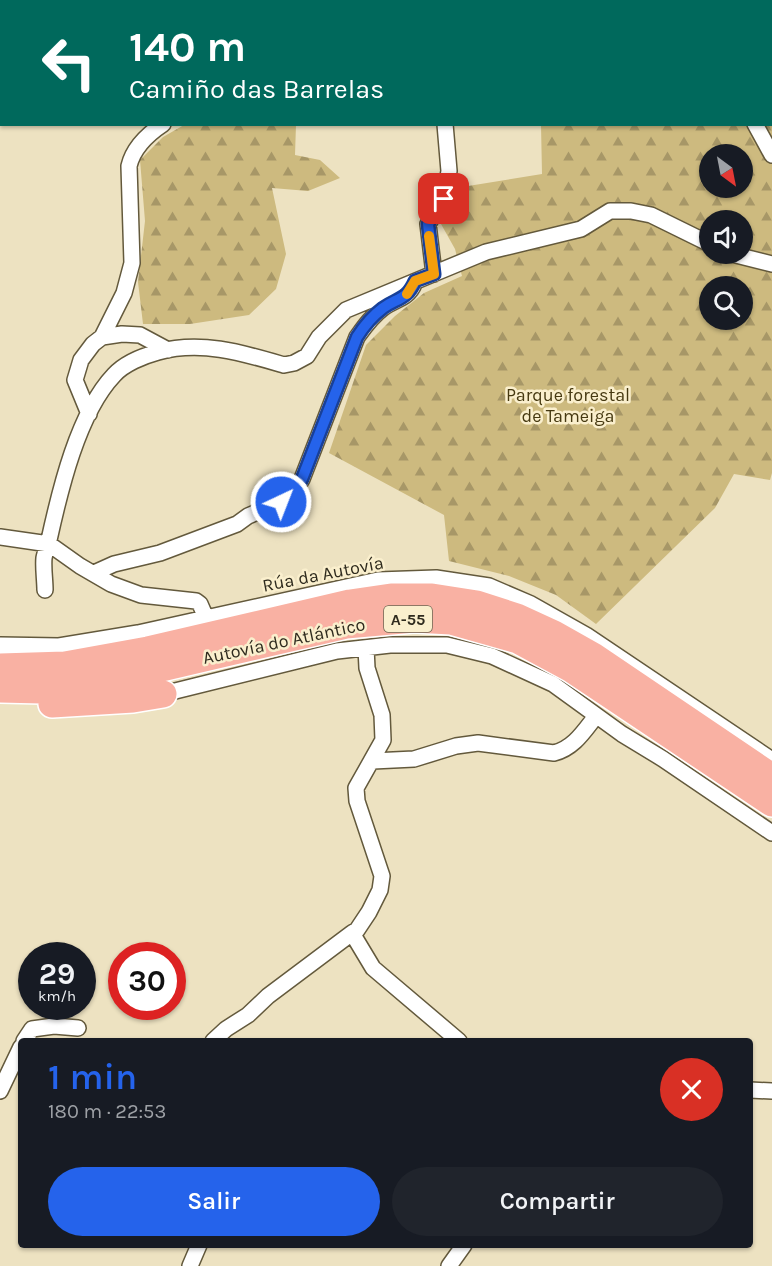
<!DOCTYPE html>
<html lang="es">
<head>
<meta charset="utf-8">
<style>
  :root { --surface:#171b24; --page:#20242c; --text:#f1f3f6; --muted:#9ea1a6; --accent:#2563eb }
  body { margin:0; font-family:Karla,sans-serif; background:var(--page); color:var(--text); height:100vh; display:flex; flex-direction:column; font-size:22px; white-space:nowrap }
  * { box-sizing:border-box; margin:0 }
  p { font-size:20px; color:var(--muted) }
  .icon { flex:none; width:33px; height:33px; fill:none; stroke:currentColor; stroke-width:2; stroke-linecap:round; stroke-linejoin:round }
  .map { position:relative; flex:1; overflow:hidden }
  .drawer { position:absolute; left:18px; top:1038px; width:735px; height:210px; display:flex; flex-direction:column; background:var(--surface); border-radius:6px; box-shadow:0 2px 4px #0004 }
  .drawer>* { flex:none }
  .hud { position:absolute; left:0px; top:0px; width:772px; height:126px; box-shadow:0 2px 4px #0004; background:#00695c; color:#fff; overflow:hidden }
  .needle { width:39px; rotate:148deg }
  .buttons { position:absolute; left:699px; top:144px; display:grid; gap:12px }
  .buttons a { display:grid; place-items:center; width:54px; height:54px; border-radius:50%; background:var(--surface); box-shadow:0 2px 4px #0004; font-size:30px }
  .speed { position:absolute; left:18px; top:942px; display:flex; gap:12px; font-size:30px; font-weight:700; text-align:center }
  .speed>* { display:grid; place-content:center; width:78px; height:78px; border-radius:50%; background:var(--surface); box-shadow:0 2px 4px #0004; line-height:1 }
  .speed small { font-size:15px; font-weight:400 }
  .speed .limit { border:9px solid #d22; background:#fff; color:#111 }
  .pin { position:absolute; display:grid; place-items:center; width:51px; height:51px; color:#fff; margin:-26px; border-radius:12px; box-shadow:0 3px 9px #0006 }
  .me { position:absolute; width:66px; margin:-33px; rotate:43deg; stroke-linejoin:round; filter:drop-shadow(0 0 4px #0008) }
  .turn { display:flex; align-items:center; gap:21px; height:126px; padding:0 30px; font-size:27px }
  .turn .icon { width:78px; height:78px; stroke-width:2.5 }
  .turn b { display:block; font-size:42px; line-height:51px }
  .round { display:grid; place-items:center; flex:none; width:63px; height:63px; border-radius:32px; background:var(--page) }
  .headline { display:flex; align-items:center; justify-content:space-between; height:102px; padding:0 30px }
  h1 { font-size:36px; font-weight:600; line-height:45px; color:var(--accent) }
  .action { display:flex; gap:12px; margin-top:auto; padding:12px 30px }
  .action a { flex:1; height:69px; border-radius:36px; background:var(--accent); color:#fff; font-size:24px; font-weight:600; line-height:69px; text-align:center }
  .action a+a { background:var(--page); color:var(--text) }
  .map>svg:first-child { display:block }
  .forest { fill:url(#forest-firs); fill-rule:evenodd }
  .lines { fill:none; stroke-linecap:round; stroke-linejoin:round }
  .street-casing { stroke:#63593c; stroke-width:18 }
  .highway-casing { stroke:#fff; stroke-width:30 }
  .street { stroke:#fff; stroke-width:15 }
  .highway { stroke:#f9b1a3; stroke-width:27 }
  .route-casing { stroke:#184099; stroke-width:15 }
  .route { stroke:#2563eb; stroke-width:10 }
  .slow { stroke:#f59e0b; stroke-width:10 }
  .labels { text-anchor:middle; stroke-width:5; stroke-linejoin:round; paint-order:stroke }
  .shield { fill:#faefcd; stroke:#6c6652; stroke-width:1.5 }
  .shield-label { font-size:16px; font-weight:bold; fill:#2f2b1e }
  .park-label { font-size:18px; fill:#463911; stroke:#faefcd }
  .street-label { font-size:18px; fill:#2f2b1e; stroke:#faefcd }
</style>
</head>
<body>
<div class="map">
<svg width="772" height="1266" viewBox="0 0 772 1266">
  <defs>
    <pattern id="forest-firs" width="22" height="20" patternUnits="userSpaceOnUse" patternTransform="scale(1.5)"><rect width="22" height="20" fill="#cdba7f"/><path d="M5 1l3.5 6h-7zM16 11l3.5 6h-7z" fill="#a79767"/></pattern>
  </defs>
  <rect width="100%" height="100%" fill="#ede2c1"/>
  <!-- forest -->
  <path class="forest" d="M439,0h333v473l-2,7 -36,-6 -19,34 -119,116 -40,-29 -47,-19 -60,-15 -5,-46 -115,-62 37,-108 29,-29 29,-23 38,-17 -7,-27 -14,-25 21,-37 80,-13 -1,-49 230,-1v-122zM710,154h32v34h-32zM710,220h32v34h-32zM710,286h32v34h-32z
    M184,125h112l-1,30 25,5 20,18 -32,13 -36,-3 14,66 -10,35 -27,26 -59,9h-47l-5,-42 7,-61 -5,-61 23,-23z"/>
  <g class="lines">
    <!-- street casing -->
    <g class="street-casing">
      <path id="street" d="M682,0l1,2
        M756,0l2,2
        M771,15l1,1
        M755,124l17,31
        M732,254l40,10
        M434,274l-6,-50 16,-25 5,-28 -4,-47
        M102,337l22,-44 8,-30 -3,-97c4,-17 19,-32 34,-42
        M89,414l-14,-34 6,-20 12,-16 9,-7 20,-3 18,1 28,15
        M0,537l49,7 31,22 31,18 30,11 55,6 4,3 6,14
        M94,573l20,-9 46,-11 77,-29 11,-8 33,-14 13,-10 8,-13 55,-142c8,-11 15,-21 26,-29 12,-9 25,-9 31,-24
        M45,590c0,-10 -2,-22 -1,-32 1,-6 4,-12 5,-18 11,-50 29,-127 65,-165 10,-11 29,-19 44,-23 43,-12 85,1 126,13l10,-2 13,-7 12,-19 27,-27 140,-58 95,-23 29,-18h21l20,4 59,29
        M0,645l59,1 79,-13 240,-53 58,-2 53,8 42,18 55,31 186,125
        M163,694l174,-43 53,-6h57l45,11 61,28 69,50 41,25 109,74
        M373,761l41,-2 42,-13 22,-3 76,10c20,-5 30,-22 42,-37
        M352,933l5,-3 12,-18 11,-22 2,-14 -25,-75 -1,-13 27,-48 -1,-25 -15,-47 -1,-20
        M24,1041l8,-12 22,-3 24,2
        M213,1041l13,-12 22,-14 20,-19 84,-63 21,35 86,73
        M750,1090l22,1
        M0,1091l21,-44
        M190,1266l9,-21
        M449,1266l15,-21"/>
    </g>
    <!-- highway casing -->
    <g class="highway-casing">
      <path id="highway" d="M0,667l65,-2 83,-15 202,-47 41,-6h41l45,7 40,13 37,17 39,22 179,121
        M0,689l42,1 55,-7 249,-58 68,-6 37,2 67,19 52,28 202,135
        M52,704l81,-5 30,-5"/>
    </g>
    <!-- street -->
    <use href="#street" class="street"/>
    <!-- highway -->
    <use href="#highway" class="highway"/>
  </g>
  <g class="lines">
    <!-- route casing -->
    <g class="route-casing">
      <path id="route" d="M281,502l13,-10 8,-13 55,-142c7,-11 14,-20 26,-29 14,-10 24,-8 32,-27l19,-7 -6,-50 16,-25"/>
    </g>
    <!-- route -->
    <use href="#route" class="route"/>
    <!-- slow -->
    <path class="slow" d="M407,294l8,-13 19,-7 -5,-38"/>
  </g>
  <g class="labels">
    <!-- shield labels -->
    <rect class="shield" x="384" y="606" width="48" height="26" rx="4.5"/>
    <g class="shield-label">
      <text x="408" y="625">A-55</text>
    </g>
    <!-- park labels -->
    <g class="park-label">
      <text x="568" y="401">Parque forestal<tspan x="568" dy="21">de Tameiga</tspan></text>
    </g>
    <!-- street labels -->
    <g class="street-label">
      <text transform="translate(323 574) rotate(-11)" y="6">Rúa da Autovía</text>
      <text transform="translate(284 641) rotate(-12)" y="6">Autovía do Atlántico</text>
    </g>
  </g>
</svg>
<div class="buttons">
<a><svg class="needle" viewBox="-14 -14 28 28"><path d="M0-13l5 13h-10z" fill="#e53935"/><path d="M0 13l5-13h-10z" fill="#9ea1a6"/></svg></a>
<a><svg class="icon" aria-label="sound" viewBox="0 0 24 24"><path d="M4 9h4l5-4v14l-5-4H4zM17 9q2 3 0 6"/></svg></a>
<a><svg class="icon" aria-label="search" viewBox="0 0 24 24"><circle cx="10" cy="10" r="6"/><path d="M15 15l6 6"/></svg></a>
</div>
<div class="speed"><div>29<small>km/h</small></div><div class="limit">30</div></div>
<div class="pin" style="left:444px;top:199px;background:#d93025"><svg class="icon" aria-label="arrive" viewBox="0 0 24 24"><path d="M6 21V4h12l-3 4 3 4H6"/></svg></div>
<svg class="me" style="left:281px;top:502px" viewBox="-20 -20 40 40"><circle r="17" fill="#2563eb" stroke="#fff" stroke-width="3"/><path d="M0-11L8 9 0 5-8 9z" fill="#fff"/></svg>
<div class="hud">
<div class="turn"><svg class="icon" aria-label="left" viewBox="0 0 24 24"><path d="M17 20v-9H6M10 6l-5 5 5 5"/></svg><div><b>140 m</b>Camiño das Barrelas</div></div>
</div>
<section class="drawer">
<div class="headline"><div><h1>1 min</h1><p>180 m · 22:53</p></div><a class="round" style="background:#d93025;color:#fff"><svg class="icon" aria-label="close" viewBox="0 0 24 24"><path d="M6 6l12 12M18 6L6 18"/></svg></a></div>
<div class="action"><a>Salir</a><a>Compartir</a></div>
</section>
</div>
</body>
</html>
